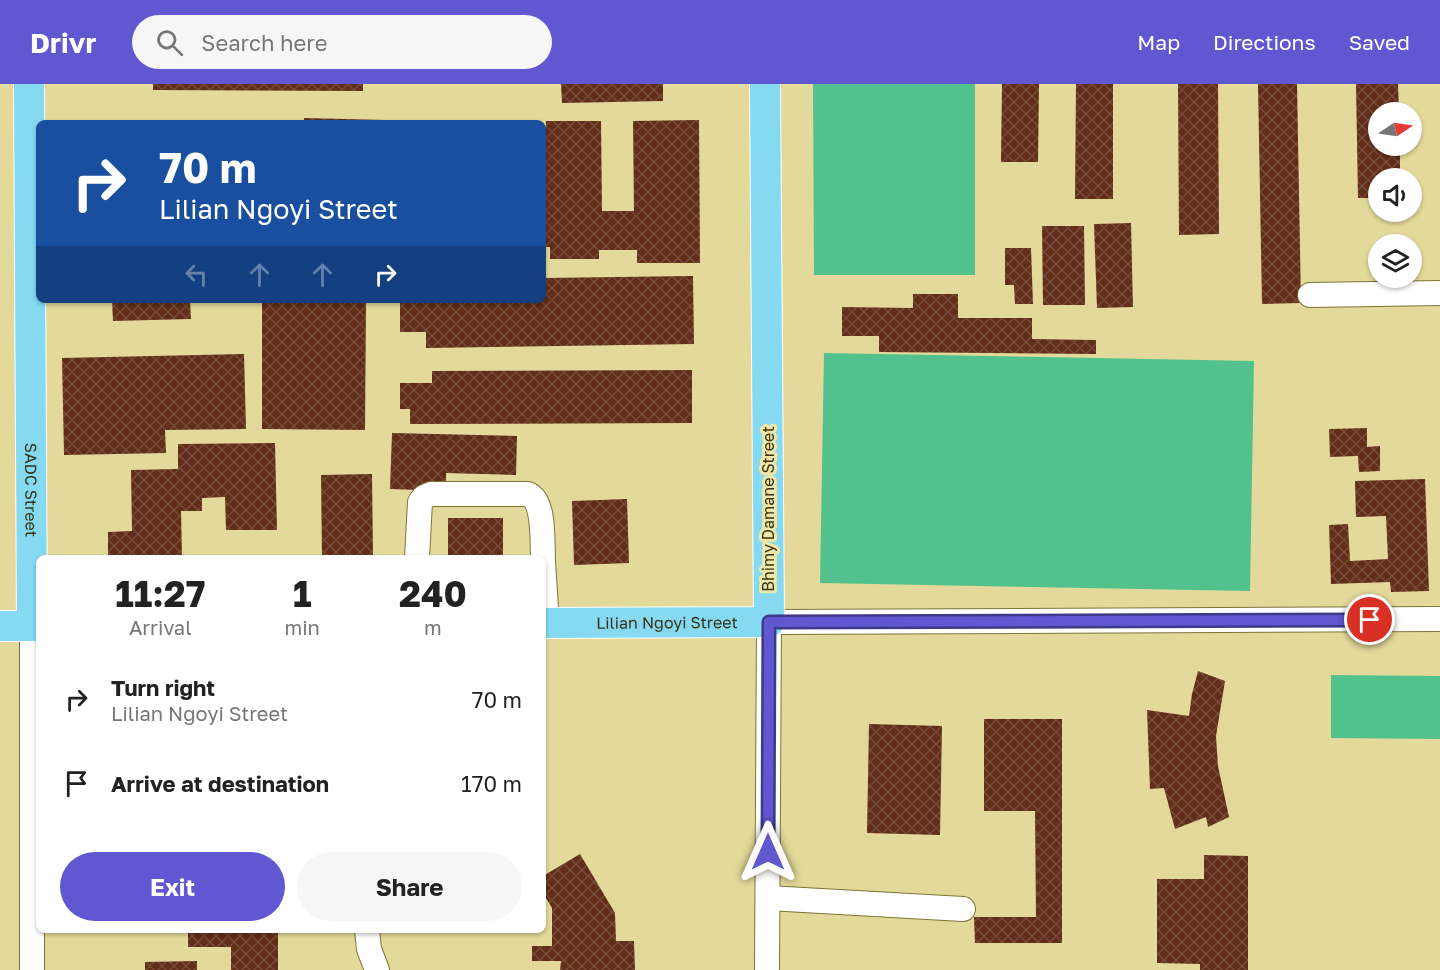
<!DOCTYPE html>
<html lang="en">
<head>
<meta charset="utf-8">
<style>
  :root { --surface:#fff; --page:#f6f6f6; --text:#222; --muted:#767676; --accent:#5f58d1 }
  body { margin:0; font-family:"Golos Text",sans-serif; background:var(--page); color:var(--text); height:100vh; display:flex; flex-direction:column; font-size:22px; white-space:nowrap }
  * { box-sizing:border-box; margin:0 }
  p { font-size:20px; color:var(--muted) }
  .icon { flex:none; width:33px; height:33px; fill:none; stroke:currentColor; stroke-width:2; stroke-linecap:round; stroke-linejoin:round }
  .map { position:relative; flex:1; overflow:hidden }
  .sheet { position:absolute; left:36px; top:471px; width:510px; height:378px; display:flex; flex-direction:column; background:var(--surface); border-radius:9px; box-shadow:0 2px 4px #0004 }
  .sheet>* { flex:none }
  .top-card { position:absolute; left:36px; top:36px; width:510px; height:183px; border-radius:9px; box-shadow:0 2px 4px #0004; background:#1a4fa0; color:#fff; overflow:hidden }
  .needle { width:39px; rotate:77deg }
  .controls { position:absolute; left:1368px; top:18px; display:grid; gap:12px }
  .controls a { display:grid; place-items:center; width:54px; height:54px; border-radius:50%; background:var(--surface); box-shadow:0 2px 4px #0004; font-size:30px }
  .pin { position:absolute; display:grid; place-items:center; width:51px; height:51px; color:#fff; margin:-26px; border:3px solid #fff; border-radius:50%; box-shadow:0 2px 6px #0007 }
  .me { position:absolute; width:66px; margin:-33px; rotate:0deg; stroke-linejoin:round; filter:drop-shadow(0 0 4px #0008) }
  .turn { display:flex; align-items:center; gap:21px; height:126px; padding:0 24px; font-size:27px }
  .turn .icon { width:78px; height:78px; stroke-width:2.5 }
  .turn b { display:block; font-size:42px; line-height:51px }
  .lanes { display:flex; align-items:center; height:57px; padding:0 24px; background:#0003; justify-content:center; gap:30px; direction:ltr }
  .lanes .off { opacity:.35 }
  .eta { display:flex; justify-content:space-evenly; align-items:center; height:102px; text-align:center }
  .eta b { font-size:36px; font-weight:700; line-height:42px }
  .primary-button { display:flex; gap:12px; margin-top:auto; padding:12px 24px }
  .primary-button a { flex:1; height:69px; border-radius:36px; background:var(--accent); color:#fff; font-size:24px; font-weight:700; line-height:69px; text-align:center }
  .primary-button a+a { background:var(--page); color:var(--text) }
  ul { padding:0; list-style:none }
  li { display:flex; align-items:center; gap:18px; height:84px; padding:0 24px }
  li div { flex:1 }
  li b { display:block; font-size:22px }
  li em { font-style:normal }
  header { display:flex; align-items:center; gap:36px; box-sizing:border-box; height:84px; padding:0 30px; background:var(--accent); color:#fff }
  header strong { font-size:28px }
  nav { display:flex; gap:33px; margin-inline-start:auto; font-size:21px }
  .search { width:420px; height:54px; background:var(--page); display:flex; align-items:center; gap:15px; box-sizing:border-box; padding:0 21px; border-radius:33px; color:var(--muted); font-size:22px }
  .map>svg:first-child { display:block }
  .pitch { fill:#53c18e }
  .building { fill:url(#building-cross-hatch) }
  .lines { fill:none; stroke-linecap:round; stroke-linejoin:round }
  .minor-casing { stroke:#7d7437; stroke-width:26 }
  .major-casing { stroke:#fff; stroke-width:32 }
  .minor { stroke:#fff; stroke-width:24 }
  .major { stroke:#85daf1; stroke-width:30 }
  .route-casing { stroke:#3e3988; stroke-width:15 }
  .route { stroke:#5f58d1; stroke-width:10 }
  .labels { text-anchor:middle; stroke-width:6; stroke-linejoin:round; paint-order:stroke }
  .street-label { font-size:16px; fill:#363319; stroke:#f0e7a6 }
</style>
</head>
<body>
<header>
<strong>Drivr</strong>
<div class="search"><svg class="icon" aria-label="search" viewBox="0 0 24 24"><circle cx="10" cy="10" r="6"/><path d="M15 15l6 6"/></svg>Search here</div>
<nav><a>Map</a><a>Directions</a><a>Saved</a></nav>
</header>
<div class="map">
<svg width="1440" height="886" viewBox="0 0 1440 886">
  <defs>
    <pattern id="building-cross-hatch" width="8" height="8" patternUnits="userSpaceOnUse" patternTransform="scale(1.5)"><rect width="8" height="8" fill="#622d19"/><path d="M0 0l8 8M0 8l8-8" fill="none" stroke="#754b39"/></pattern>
  </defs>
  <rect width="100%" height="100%" fill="#e3d99a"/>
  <!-- pitch -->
  <path class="pitch" d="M813,0h162v191h-161z
    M824,269l430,8 -4,230 -430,-8z
    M1331,591l109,1v63l-109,-1z"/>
  <!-- building -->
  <path class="building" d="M153,0h210v7l-210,-1z
    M561,0h102v17l-101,2z
    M1002,0h37l-1,78h-37z
    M1076,0h37v115h-38z
    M1178,0h40l1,150 -40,1z
    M1258,0h39l4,219 -39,1z
    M1356,0h42l1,28h-21v34h22v32h-22v20h-20z
    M304,34l82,2v3h-82z
    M699,36l1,143h-63v-13h-38v9h-49v-12h-7v-36h3v-90h55l1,90h32l-1,-90z
    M1131,139l2,84 -36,1 -3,-84z
    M1042,142h42l1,79h-42z
    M1005,164h26l2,56h-18l-1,-19h-9z
    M693,192l1,68 -268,4v-16h-26v-32h143v-22z
    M913,210h45v24h74v21l64,1v14l-217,-2v-16h-37v-29l71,1z
    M112,216h78l1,19 -78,2z
    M262,216h104l-1,130 -103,-1z
    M244,270l2,75 -81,1 1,23 -102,2 -2,-97z
    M692,286v53l-282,1v-15h-10v-26h32v-12z
    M1367,344v19l13,-1v25l-21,1 -1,-16 -28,1 -1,-28z
    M392,349l125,3 -1,39 -70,-2v18l-56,-2z
    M275,359l2,87h-51l-1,-33 -23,1v13h-21l1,47h-74v-26l24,-1 -1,-61 47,-1v-25z
    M372,390l1,84h-51l-1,-83z
    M1425,395l4,112 -38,1 -1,-10 -59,2 -2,-59 19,-1 2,37 38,-2 -2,-43 -30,1 -1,-36z
    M627,415l2,64 -55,2 -2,-64z
    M448,434h55v40h-55z
    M1198,587l27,10 -9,55 2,30 11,51 -21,10 -2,-10 -31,12 -11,-41 -14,1 -3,-79 42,6 3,-22z
    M984,635h78v224h-87l-1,-26h62l-1,-106h-51z
    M869,640l73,2 -2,109 -73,-2z
    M580,770l35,59 1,28h18l1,29h-75l1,-9h-29v-15h20v-38l-9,-15v-17z
    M1204,771l44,1v114h-48v-6l-43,-1v-84h47z
    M188,846h90v40h-47v-23h-43z
    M197,877v9h-52v-8z"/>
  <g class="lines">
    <!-- minor casing -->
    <g class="minor-casing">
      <path id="minor" d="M1310,211l130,-2
        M417,474l3,-56 4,-5 7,-3h97c17,7 14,47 15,64
        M543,478l4,61
        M32,542v344
        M768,814l195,11
        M367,846l2,19 8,21
        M767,886l2,-348 671,-3"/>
    </g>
    <!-- major casing -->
    <g class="major-casing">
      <g id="major">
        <path id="s1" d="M29,0l3,542"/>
        <path id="s2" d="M543,539l226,-1 -4,-538"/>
        <path d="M0,542h39"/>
      </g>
    </g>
    <!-- minor -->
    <use href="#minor" class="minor"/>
    <!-- major -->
    <use href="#major" class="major"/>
  </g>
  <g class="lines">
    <!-- route casing -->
    <g class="route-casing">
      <path id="route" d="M768,768l1,-230 601,-2"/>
    </g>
    <!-- route -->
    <use href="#route" class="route"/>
  </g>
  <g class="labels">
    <!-- street labels -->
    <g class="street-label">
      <text dy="6" stroke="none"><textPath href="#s1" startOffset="406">SADC Street</textPath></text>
      <text transform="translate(768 425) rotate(-90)" y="6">Bhimy Damane Street</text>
      <text dy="6" stroke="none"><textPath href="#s2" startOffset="124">Lilian Ngoyi Street</textPath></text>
    </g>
  </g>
</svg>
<div class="controls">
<a><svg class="needle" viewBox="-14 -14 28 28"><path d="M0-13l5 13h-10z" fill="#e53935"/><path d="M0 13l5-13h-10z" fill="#767676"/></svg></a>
<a><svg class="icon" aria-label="sound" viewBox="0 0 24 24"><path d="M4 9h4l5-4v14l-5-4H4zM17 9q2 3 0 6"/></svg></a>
<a><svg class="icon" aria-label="layers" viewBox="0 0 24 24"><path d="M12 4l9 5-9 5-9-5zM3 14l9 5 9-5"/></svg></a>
</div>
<div class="pin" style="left:1370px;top:536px;background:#d93025"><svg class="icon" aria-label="arrive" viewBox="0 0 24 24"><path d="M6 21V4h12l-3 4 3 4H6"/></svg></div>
<svg class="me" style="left:768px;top:768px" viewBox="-20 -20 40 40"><path d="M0-17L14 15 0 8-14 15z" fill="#5f58d1" stroke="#fff" stroke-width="4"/></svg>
<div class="top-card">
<div class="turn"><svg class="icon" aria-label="right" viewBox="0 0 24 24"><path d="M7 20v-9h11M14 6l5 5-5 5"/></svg><div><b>70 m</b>Lilian Ngoyi Street</div></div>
<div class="lanes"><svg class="icon off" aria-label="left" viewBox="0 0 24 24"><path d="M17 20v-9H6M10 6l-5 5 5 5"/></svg><svg class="icon off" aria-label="ahead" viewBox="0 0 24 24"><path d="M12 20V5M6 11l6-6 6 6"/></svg><svg class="icon off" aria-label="ahead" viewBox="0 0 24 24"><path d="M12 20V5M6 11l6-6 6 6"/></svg><svg class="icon" aria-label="right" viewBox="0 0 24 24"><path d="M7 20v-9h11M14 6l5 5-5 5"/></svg></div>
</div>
<section class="sheet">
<div class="eta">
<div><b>11:27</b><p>Arrival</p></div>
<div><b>1</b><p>min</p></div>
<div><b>240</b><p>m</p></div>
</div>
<ul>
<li><svg class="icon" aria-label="right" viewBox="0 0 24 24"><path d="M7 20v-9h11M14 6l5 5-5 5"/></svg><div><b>Turn right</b><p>Lilian Ngoyi Street</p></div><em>70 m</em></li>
<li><svg class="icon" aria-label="arrive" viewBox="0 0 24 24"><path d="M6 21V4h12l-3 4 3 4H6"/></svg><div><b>Arrive at destination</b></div><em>170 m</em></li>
</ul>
<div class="primary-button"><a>Exit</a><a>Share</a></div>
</section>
</div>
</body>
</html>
